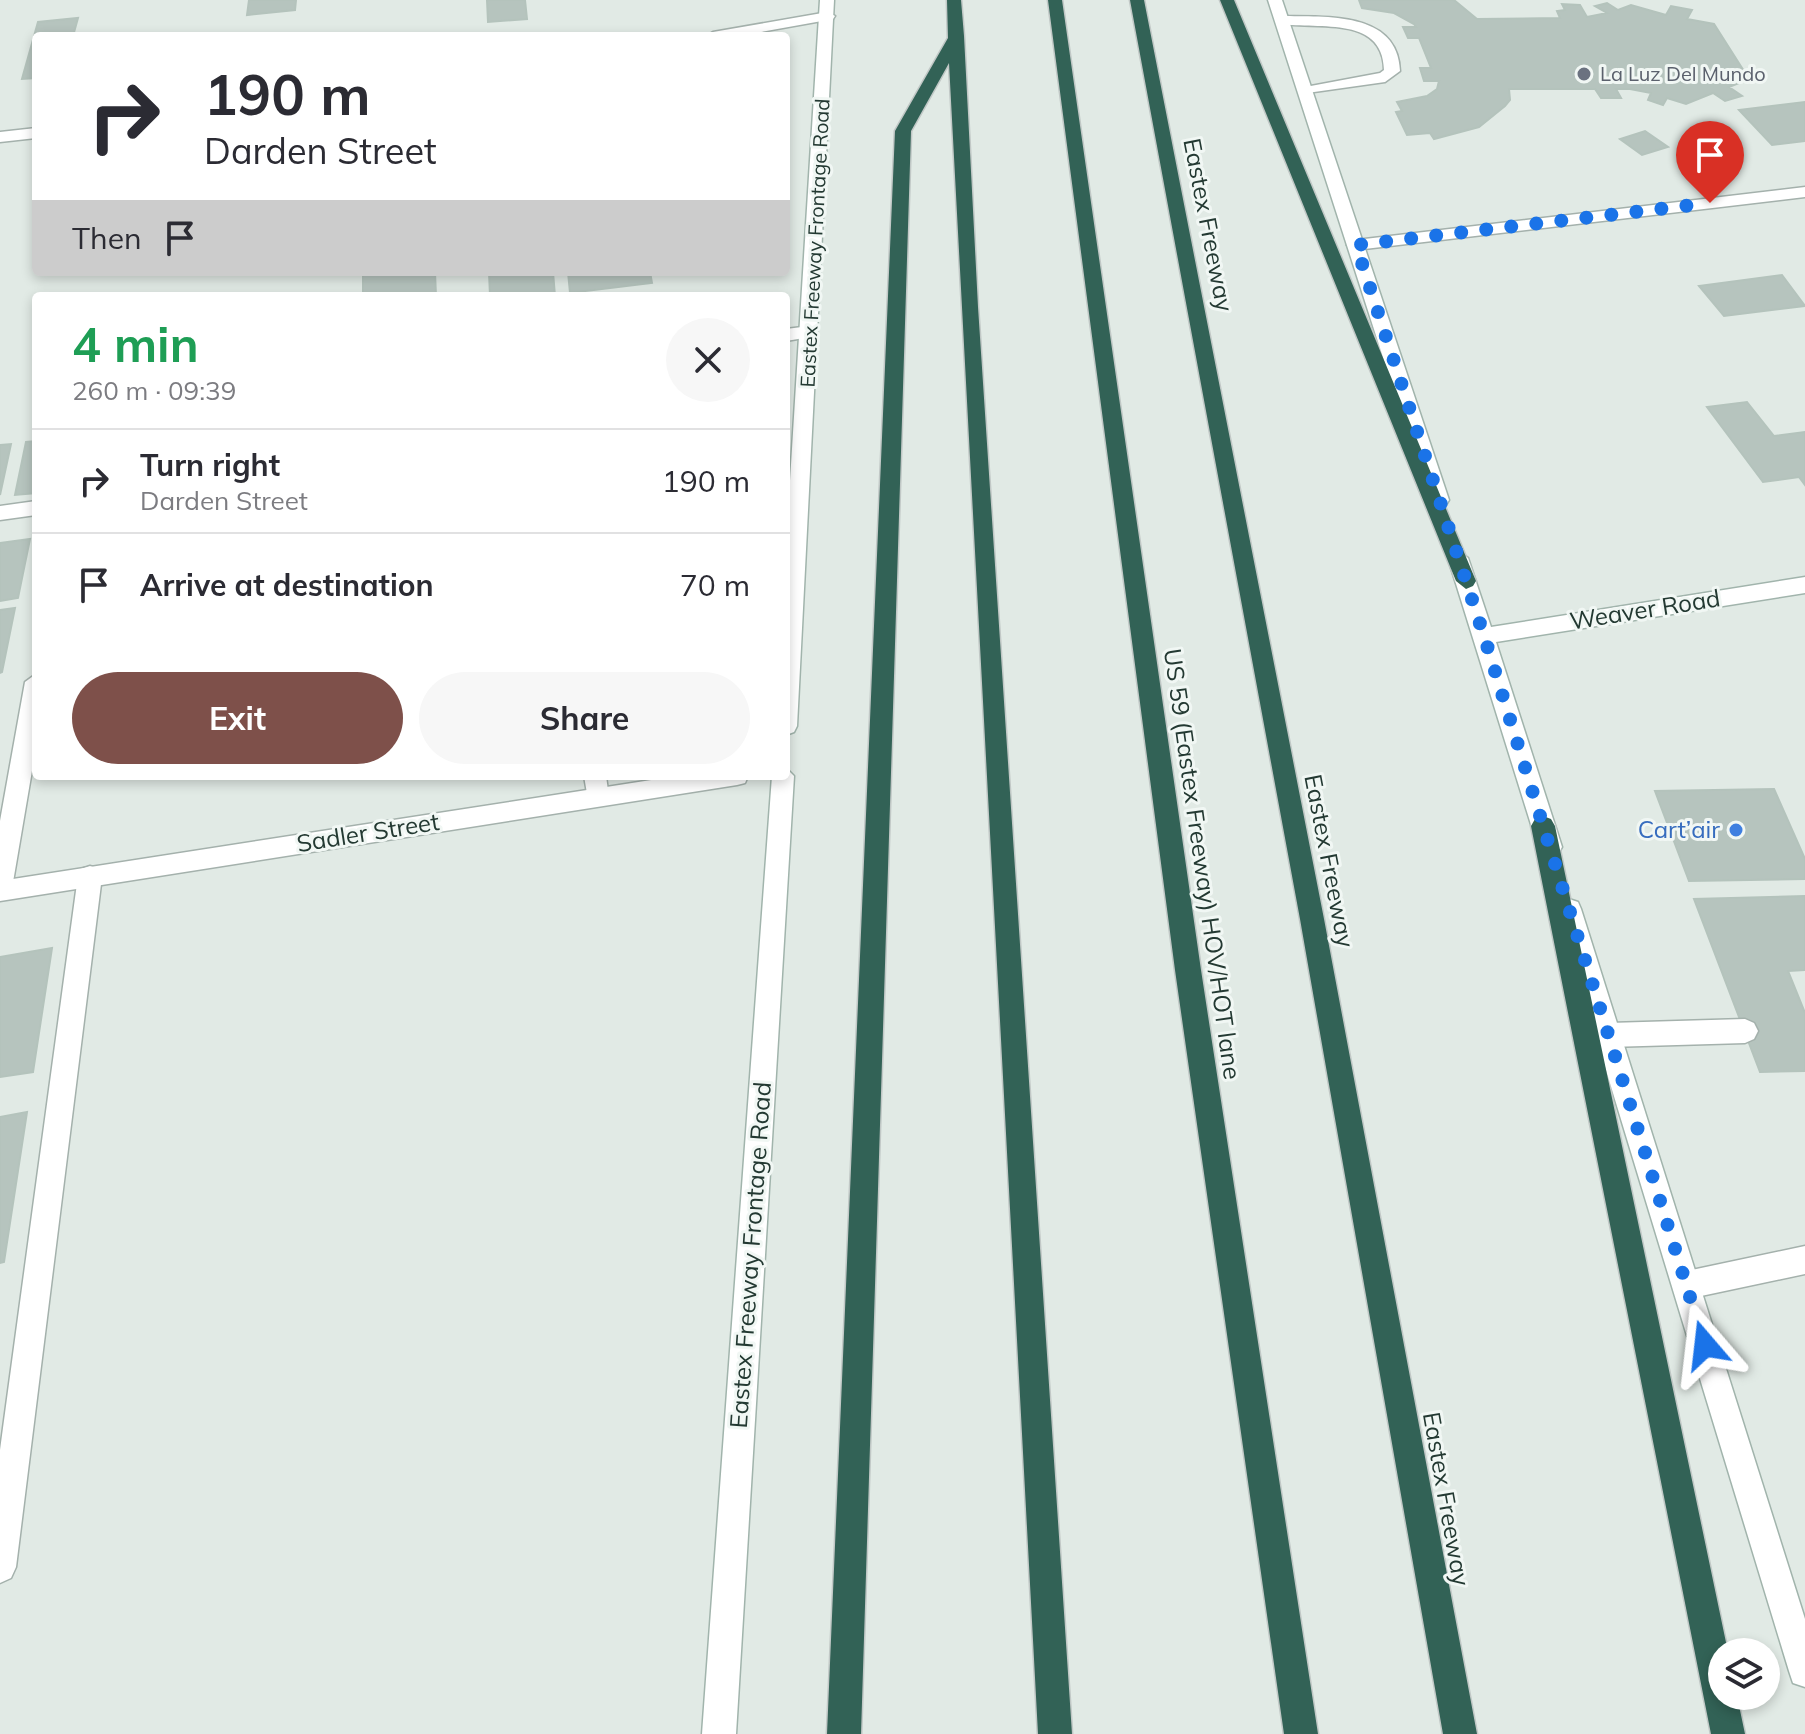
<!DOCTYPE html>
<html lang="en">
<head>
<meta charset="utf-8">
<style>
  :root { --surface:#fff; --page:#f7f7f7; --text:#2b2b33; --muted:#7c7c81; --line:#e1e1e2; --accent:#7e504a }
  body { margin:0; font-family:Mulish,sans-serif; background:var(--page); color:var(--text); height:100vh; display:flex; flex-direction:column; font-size:30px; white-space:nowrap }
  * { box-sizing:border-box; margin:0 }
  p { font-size:26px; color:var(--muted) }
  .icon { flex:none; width:44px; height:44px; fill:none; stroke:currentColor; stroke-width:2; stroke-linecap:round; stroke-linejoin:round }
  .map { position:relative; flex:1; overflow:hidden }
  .side { position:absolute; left:32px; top:292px; width:758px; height:488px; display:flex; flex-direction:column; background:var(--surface); border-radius:8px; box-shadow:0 4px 12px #0003 }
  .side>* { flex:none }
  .top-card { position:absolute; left:32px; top:32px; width:758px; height:244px; border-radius:8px; box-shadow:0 4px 12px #0003; background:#fff; color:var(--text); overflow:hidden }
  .buttons { position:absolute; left:1708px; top:1638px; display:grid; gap:16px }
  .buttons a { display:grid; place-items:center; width:72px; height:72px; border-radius:50%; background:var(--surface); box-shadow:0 4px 12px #0003; font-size:40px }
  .pin { position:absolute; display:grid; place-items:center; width:68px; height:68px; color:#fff; margin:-82px -34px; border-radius:50% 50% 50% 0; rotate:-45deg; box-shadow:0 0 8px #0007 }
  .pin .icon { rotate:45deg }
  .me { position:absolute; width:88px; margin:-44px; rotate:343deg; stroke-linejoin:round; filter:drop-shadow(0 0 6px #0008) }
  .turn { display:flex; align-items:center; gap:28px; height:168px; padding:0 40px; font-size:36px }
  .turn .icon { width:104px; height:104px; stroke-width:2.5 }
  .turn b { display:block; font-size:56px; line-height:68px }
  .then { display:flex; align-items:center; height:76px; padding:0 40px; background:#0003; gap:16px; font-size:30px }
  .round { display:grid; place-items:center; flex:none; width:84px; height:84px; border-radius:42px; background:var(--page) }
  .head { display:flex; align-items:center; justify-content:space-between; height:136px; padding:0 40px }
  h1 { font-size:48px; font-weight:700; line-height:60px; color:#1e9e55 }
  .cta { display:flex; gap:16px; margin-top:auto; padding:16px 40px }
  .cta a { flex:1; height:92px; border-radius:48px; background:var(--accent); color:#fff; font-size:32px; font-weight:700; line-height:92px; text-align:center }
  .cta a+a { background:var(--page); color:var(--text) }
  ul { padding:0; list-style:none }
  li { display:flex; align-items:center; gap:24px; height:104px; padding:0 40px; border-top:2px solid var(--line) }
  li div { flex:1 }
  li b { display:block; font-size:30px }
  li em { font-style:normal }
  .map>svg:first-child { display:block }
  .building { fill:#b6c4be; stroke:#b4c3bc; stroke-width:2 }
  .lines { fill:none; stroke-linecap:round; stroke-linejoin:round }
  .lane-casing { stroke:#a4b1ac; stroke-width:3 }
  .street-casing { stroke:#a4b1ac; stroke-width:3 }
  .secondary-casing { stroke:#a1b4ac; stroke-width:3 }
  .highway-casing { stroke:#c1c8c6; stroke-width:3 }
  .lane { fill:#fff; fill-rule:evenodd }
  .street { fill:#fff; fill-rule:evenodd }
  .secondary { fill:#fff; fill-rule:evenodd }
  .highway { fill:#326256; fill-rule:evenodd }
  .route { stroke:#1a73e8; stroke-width:14; stroke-dasharray:0 25.2 }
  .worship-dot { fill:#6b7280; stroke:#f1f7f4; stroke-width:3 }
  .shop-dot { fill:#3f7fe0; stroke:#f1f7f4; stroke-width:3 }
  .labels { text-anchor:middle; stroke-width:6; stroke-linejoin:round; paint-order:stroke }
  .far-worship-label { font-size:20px; fill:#5b616d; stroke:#f1f7f4; text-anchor:start }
  .far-street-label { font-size:20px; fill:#233932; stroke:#f1f7f4 }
  .street-label { font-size:24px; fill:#233932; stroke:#f1f7f4 }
  .shop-label { font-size:24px; fill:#366cbe; stroke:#f1f7f4; text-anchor:end }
</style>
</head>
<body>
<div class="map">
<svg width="1805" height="1734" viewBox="0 0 1805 1734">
  <rect width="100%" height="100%" fill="#e1eae5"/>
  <!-- building -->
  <path class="building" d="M249,0h47l-1,10 -48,5z
    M487,0h38l2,19 -39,3z
    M1359,0h95l23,19 83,-1 -3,-7 8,-1 -3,-6 18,1 7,12 20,-4 -12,-7 12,-3 11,7 13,-5 35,10 5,-9 21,4 -5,9 27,5 35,55 -20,8 13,9 -17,5 -12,-8 -27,11 -19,-6 -4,7 -15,-5 3,-7 -21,-4h-14l5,9h-20l-6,-9h-86l1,11 -5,6 -26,21 -45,12 -4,-6 -23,2 -11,-23 6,-1 -5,-9 30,-6 10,-7 2,-8h-15l-4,-13h11l-12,-30h-11l-5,-11h13l-2,-3 -20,-11 -32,-5z
    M78,18l-5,18h-37v42l-14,1 16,-57z
    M1805,102v39l-33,4 -33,-35z
    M1645,131l23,16 -26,8 -22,-16z
    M390,272h45l1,24h-73v-21z
    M489,272h64l2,24h-65z
    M568,272h82l2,11 -82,10z
    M1782,275l23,31 -81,10 -25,-30z
    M1747,402l27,34 31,-4v53l-6,-8 -36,5 -56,-75z
    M36,441v52l-21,2 11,-53z
    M11,444l-11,51v-50z
    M30,539l-12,59 -18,3v-58z
    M15,608l-13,64 -2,1v-63z
    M1774,789l31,70v20l-116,2 -34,-90z
    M1805,896v74l-17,1 17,42v58l-45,1 -66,-173z
    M52,948l-19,124 -33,5v-120z
    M27,1112l-23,150 -4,1v-146z"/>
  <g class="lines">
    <!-- lane casing -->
    <g class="lane-casing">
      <path id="lane" d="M1281,16c45,1 117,-5 119,55l-15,11 -85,12v-6l80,-15 4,-3c-1,-57 -70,-39 -108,-47v-6z
        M36,501v14l-36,5v-14z
        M36,674v73l-24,141 -3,7 -9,3v-77l25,-139z
        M584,776h22l3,22 -4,7h-16z
        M90,866l9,3 3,7 -86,691 -5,11 -11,5v-133l78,-574 3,-7z
        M1745,1019l9,4 4,8 -4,8 -9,4 -136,4 -9,-4 -4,-8 4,-8 9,-4z"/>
    </g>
    <!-- street casing -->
    <g class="street-casing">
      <path id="street" d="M828,12l7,4 -2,3 -94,17h-33l7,-4z
        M36,128v10l-36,4v-10z
        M1805,187v10l-449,53 -9,-5 9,-5z
        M810,326l6,2v8l-30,5v-12z
        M677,776h71l-3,7 -8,2 -737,116v-20z
        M1805,1246v28l-118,25 -10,-4 -4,-10 4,-10 10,-4z"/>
    </g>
    <!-- secondary casing -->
    <g class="secondary-casing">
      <path id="secondary" d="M820,0h14l-37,726 -3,6 -8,3v-190z
        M1268,0h14l167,500 -3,5h-14l-3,-5z
        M1458,551l10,7 23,69 314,-50v16l-309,49 66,205 -4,7 -8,3 -8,-3 -4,-7 -90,-289z
        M786,768l8,8 -58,958h-34l70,-958h14z
        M1569,899l9,3 3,7 224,710v68l-12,-4 -4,-12 -232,-762 3,-7z"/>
    </g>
    <!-- highway casing -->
    <g class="highway-casing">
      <path id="highway" d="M947,0h14l3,36 14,271 94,1427h-34l-89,-1671 -38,68 -50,1603h-34l68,-1603 53,-93z
        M1048,0h14l139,970 117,764h-34l-109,-764z
        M1130,0h14l180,919 153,815h-34l-143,-815z
        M1220,0h14l242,581 -3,5 -7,3 -10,-8z
        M1543,816l8,3 4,7 173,826h-6v44h15l8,38h-34l-180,-908 4,-7z"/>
    </g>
    <!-- lane -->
    <use href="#lane" class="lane"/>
    <!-- street -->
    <use href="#street" class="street"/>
    <!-- secondary -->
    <use href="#secondary" class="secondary"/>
    <!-- highway -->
    <use href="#highway" class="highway"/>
  </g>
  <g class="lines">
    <!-- route -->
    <path class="route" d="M1705,1345l-221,-709 -128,-391 354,-42"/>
  </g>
  <!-- markers -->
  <circle class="worship-dot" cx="1584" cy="74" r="8"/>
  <circle class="shop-dot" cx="1736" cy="830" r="8"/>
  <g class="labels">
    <!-- far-worship labels -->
    <g class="far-worship-label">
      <text x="1600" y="81">La Luz Del Mundo</text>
    </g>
    <!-- far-street labels -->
    <g class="far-street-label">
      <text transform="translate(815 243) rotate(-87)" y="7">Eastex Freeway Frontage Road</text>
    </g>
    <!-- street labels -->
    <g class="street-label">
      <text transform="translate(1208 225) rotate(79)" y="8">Eastex Freeway</text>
      <text transform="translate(1645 610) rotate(-9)" y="8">Weaver Road</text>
      <text transform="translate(368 833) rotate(-9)" y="8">Sadler Street</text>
      <text transform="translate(1329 861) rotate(79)" y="8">Eastex Freeway</text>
      <text transform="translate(1202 864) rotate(82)" y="8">US 59 (Eastex Freeway) HOV/HOT lane</text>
      <text transform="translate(751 1255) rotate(-86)" y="8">Eastex Freeway Frontage Road</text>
      <text transform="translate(1446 1499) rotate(80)" y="8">Eastex Freeway</text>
    </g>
    <!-- shop labels -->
    <g class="shop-label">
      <text x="1720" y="838">Cart’air</text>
    </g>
  </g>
</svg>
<div class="buttons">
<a><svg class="icon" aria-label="layers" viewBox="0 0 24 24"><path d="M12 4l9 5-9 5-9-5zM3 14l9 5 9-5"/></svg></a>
</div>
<div class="pin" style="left:1710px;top:203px;background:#d93025"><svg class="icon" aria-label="arrive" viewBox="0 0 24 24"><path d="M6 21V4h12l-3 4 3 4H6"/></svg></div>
<svg class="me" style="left:1705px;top:1345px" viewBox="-20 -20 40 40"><path d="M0-17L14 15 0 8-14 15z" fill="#1a73e8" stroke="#fff" stroke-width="4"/></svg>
<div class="top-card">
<div class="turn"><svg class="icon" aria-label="right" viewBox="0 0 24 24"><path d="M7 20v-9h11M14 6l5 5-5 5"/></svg><div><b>190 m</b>Darden Street</div></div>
<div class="then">Then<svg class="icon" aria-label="arrive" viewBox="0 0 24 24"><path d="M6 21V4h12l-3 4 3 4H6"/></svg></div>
</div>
<section class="side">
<div class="head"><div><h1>4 min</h1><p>260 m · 09:39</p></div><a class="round"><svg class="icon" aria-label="close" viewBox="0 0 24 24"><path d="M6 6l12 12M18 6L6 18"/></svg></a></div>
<ul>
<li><svg class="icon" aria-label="right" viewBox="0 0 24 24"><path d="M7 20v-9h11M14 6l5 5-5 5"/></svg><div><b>Turn right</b><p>Darden Street</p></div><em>190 m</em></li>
<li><svg class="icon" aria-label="arrive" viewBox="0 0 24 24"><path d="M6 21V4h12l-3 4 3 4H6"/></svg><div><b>Arrive at destination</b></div><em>70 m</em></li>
</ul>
<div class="cta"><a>Exit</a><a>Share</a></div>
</section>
</div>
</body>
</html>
